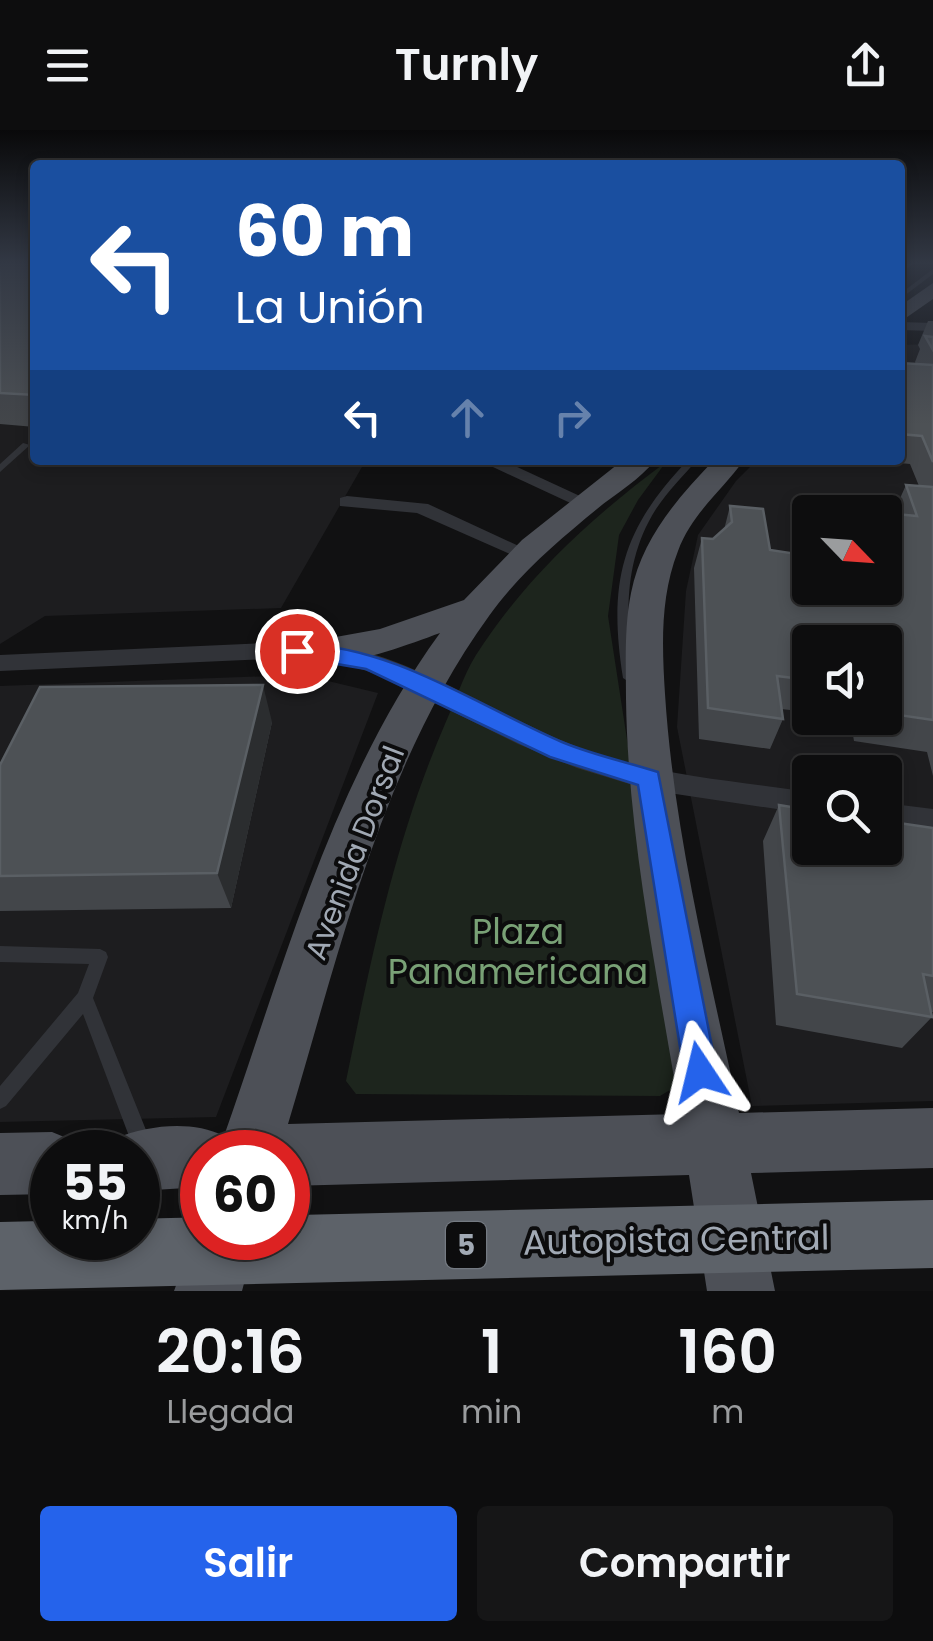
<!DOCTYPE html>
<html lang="es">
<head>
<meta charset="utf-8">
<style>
  :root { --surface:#0d0d0e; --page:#161617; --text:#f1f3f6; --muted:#9a9c9e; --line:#2d2d2e; --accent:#2563eb }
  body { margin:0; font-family:Poppins,sans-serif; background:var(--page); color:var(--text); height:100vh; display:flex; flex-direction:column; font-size:38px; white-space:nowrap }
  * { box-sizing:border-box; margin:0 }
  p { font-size:32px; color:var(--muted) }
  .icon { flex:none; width:55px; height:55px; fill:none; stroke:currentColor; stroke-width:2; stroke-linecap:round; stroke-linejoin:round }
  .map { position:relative; height:1161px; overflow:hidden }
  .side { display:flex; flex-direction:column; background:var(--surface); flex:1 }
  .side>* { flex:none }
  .guide { position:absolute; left:30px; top:30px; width:875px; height:305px; border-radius:10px; box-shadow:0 5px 15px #0003,0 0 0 2px var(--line); background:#1a4fa0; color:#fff; overflow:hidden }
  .needle { width:65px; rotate:115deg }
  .tools { position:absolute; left:792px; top:365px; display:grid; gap:20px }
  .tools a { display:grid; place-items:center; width:110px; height:110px; border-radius:10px; background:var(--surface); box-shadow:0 5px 15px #0003,0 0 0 2px var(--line); font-size:50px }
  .speed { position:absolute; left:30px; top:1000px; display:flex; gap:20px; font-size:50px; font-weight:700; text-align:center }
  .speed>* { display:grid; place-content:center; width:130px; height:130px; border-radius:50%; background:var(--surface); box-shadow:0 5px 15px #0003,0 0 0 2px var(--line); line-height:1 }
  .speed small { font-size:25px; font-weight:400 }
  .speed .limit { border:15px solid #d22; background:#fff; color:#111 }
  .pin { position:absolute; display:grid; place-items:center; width:85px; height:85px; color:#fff; margin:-42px; border:5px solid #fff; border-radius:50%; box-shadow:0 2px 10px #0007 }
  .me { position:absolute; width:110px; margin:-55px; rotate:350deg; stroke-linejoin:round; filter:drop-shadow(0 0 8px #0008) }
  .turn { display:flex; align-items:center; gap:35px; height:210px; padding:0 40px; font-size:45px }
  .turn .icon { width:130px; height:130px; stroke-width:2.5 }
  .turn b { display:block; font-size:70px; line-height:85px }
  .lanes { display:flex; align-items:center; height:95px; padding:0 40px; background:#0003; justify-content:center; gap:50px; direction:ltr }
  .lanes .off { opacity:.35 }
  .eta { display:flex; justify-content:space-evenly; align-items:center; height:170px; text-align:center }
  .eta b { font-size:60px; font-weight:600; line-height:70px }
  .primary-button { display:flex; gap:20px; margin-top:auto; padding:20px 40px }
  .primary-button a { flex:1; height:115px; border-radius:10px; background:var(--accent); color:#fff; font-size:40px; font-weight:600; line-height:115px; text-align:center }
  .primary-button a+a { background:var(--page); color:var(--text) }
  header { display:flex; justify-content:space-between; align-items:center; height:130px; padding:0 40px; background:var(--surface); font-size:45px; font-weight:600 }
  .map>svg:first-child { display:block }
  .built { fill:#1d1d1f; fill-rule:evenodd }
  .green { fill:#1d251d }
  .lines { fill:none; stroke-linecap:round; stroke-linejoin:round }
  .lane { fill:#313338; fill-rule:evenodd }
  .street { fill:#313338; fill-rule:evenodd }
  .primary { fill:#4d5057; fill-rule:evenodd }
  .highway-bridge { stroke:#5d6269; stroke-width:68 }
  .wall { fill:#43464a }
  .shaded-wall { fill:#2b2d2f }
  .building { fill:#4d5155; stroke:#5a5f64; stroke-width:2.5 }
  .route { fill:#2563eb; stroke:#184099; stroke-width:2.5 }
  .labels { text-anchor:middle; stroke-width:8; stroke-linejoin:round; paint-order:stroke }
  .shield { fill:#0c0c0d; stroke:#747a82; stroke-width:2.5 }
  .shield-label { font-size:28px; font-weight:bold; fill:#a1a9b4 }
  .street-label { font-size:30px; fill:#a1a9b4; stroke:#0c0c0d }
  .near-park-label { font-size:35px; fill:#79a176; stroke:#0c0c0d }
  .near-street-label { font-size:35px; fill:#a1a9b4; stroke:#0c0c0d }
</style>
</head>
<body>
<header><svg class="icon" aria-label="menu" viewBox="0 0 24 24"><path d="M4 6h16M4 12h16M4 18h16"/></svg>Turnly<svg class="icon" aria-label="share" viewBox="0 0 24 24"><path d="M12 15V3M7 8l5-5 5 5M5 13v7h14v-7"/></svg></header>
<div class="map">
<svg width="933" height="1161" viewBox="0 0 933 1161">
  <rect width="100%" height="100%" fill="#111112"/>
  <!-- built -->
  <path class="built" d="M0,132h35v198h331l-85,148 -236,8 -45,28z
    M933,214v757l-181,5 -75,-379 9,-136 12,-56 38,-54 21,-21h143v-115zM810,382h75v76h-75zM810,512h75v76h-75zM810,642h75v76h-75z
    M273,546l51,4 54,13 -162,424 -216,5v-436z"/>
  <!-- green -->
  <path class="green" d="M666,332l-28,38 -19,35 -11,81 72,468 -20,12 -304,-2 -10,-13c25,-122 49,-242 99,-357 10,-22 18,-48 31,-69 50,-78 116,-138 190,-193z"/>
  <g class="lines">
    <!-- lane -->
    <path class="lane" d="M933,139v5l-33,25v-5z
      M23,313l7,2 -30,27v-8z
      M688,330h9c-14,16 -29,31 -41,49 -33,52 -31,110 -21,169l-6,4 -6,-4c-15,-95 -2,-148 65,-218z
      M0,816l100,3 6,3 2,5 -15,41 59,147 -3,7 -7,3 -7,-3 -52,-138 -77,92 -6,3v-23l78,-93 11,-29 -89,-2z"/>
    <!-- street -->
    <path class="street" d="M900,192l33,1v8l-33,-1z
      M478,330h24l93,43 -2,4h-14z
      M347,366l81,8 108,50 -10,6 -7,-2 -102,-45 -77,-7v-8z
      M267,513c25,2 52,0 77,4 78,14 169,78 247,105 70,24 146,29 219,40v22l-161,-24 -72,-22 -59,-24 -139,-69 -37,-12 -75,-4 -267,12v-16z
      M885,673l48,6v24l-48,-8z"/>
    <!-- primary -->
    <path class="primary" d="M900,132h16l-16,11z
      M933,153v16l-33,23v-16z
      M623,330h32c-14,19 -40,34 -58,49 -39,32 -79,66 -108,107 -108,149 -149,335 -201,508l392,-10c-22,-137 -52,-275 -54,-415 0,-34 -2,-71 5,-106 11,-55 46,-94 83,-133h30c-23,32 -52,53 -66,91 -18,46 -16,95 -13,143 9,141 45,280 74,419l194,-5v60l-182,5 24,118h-68l-18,-116 -401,11v-34h-86v35l-64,4v-39h-28l6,-14c33,-13 76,-18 108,-2 60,-170 108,-355 216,-503 -36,13 -96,37 -132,27l-6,-9 6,-9 72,-13 84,-29 58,-60z
      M52,1002l22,9 4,11h-26v42l-52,1v-62z
      M202,1084v24h54l-14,53h-68z"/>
    <!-- highway-bridge -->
    <path class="highway-bridge" d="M0,1126l933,-22"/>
  </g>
  <!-- wall -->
  <path class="wall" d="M0,132h35v165l-35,-3z
    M928,191h5v455l-6,-24 -73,-11 -4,-23h35v-76h-75v44l-11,25 -18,-2 2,10 -13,30 -71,-10 -5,-171 8,-30 11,1 11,-9 6,-24 40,44 32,5 -2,-22 10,-29 73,8h-73v76l83,-74 13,-29 13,1 -9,-22 -44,-4h34v-97l16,1 -1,-2 5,-13 -2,-4z
    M272,592l-41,186 -231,3v-146z
    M779,675l154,23v184h-2l1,5 -30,31 -126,-23 -13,-184z"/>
  <!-- shaded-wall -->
  <path class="shaded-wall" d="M263,555l9,37 -41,186 -14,-35z"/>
  <!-- building -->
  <path class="building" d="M0,132h35v133l-35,-2z
    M925,206l8,1v13z
    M900,233l33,2v97l-11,-26 -22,-2z
    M906,355l27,2v233l-48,-7v-71h-81l6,28v10l-33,-4 6,43 -75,-11 -6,-170 11,1 19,-17 -2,-16 33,3 7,41 40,6v32h75v-75l32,3z
    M810,374l73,8h-71z
    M263,555l-46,188 -217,3v-111l40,-78z
    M779,675l31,5v38h75v-27l48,7v148l-10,-2 9,43 -135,-23z"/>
  <!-- sky -->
  <linearGradient id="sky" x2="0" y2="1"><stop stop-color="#09090a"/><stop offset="0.45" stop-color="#323844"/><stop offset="1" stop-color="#323844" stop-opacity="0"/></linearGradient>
  <rect width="933" height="295" fill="url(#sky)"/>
  <!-- route -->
  <path class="route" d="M297,514c95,1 181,62 265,98 31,13 65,20 96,30l59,300 -5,12 -12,5 -11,-5 -5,-12 -46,-287 -88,-28 -184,-88 -76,-13 -3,-5z"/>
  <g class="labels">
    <!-- shield labels -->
    <rect class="shield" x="446" y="1092" width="40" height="46" rx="8"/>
    <g class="shield-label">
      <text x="466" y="1125">5</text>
    </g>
    <!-- street labels -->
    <g class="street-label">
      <text transform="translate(355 723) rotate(-69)" y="10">Avenida Dorsal</text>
    </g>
    <!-- near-park labels -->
    <g class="near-park-label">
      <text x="518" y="814">Plaza<tspan x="518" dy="40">Panamericana</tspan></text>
    </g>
    <!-- near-street labels -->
    <g class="near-street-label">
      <text transform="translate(676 1110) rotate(-1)" y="12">Autopista Central</text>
    </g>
  </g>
</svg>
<div class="tools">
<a><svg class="needle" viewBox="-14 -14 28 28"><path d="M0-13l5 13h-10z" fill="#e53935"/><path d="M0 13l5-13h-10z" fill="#9a9c9e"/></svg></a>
<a><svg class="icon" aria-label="sound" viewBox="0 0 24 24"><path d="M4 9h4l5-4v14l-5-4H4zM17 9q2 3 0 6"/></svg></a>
<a><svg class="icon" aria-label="search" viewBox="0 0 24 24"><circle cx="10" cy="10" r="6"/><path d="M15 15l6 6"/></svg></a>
</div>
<div class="speed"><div>55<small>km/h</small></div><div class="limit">60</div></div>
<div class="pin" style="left:297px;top:521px;background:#d93025"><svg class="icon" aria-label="arrive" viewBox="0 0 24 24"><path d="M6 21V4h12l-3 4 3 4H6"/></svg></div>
<svg class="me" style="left:700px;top:942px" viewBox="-20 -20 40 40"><path d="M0-17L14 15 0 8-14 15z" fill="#2563eb" stroke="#fff" stroke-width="4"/></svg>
<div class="guide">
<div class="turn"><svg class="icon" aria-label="left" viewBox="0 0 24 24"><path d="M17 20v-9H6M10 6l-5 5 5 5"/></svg><div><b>60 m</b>La Unión</div></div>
<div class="lanes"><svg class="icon" aria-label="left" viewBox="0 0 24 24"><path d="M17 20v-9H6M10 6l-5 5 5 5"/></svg><svg class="icon off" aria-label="ahead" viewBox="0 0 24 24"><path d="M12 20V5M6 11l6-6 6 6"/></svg><svg class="icon off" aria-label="right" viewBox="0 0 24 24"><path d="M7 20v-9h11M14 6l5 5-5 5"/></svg></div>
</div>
</div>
<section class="side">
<div class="eta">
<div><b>20:16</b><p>Llegada</p></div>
<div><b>1</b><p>min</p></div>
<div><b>160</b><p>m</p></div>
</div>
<div class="primary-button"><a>Salir</a><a>Compartir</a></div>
</section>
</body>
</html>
